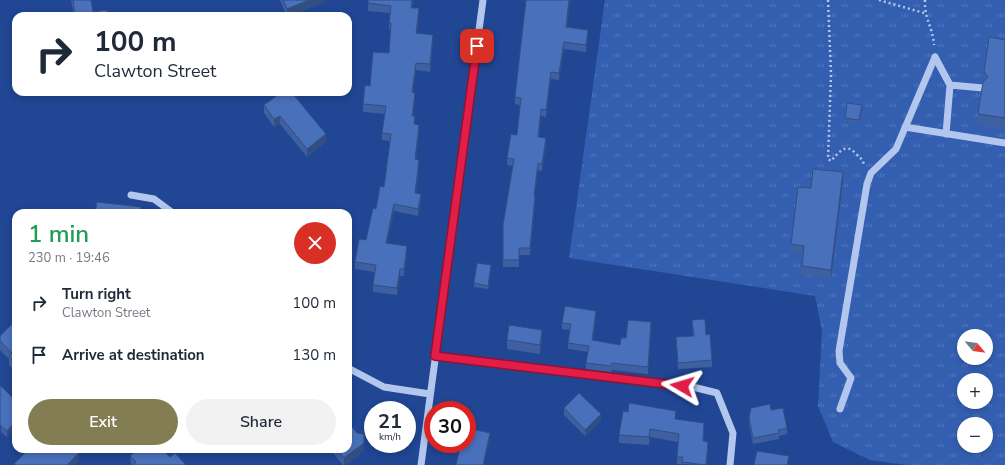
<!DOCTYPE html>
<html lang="en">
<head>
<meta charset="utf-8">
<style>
  :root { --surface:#fff; --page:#f2f2f3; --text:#1f2937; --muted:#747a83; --accent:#827d52 }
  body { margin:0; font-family:"Nunito Sans",sans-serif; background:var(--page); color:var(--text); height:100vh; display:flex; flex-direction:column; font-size:15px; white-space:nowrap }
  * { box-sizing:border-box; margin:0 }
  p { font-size:13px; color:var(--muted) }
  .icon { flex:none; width:22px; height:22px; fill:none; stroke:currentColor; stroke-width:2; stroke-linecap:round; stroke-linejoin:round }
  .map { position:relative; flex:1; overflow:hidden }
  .side { position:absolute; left:12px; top:209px; width:340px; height:244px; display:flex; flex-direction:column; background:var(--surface); border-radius:12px; box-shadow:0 2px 6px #0003 }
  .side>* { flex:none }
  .top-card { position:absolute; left:12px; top:12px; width:340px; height:84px; border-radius:12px; box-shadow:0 2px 6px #0003; background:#fff; color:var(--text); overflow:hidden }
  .needle { width:26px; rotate:119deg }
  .controls { position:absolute; left:957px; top:329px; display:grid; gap:8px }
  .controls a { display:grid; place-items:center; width:36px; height:36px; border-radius:50%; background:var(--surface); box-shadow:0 2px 6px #0003; font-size:20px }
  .speed { position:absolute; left:364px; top:401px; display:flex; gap:8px; font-size:20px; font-weight:700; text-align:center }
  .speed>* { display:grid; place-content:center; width:52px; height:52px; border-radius:50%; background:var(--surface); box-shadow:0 2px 6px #0003; line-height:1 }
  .speed small { font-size:10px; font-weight:400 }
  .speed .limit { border:6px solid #d22; background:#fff; color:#111 }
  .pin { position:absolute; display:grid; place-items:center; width:34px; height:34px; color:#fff; margin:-17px; border-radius:8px; box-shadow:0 2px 6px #0006 }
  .me { position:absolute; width:44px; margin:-22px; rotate:277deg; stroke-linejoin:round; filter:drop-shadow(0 0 3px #0008) }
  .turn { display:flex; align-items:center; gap:14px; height:84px; padding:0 16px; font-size:18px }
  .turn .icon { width:52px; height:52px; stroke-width:2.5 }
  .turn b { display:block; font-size:28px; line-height:34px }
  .round { display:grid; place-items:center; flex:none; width:42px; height:42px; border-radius:21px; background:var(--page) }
  .head { display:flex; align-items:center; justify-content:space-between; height:68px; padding:0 16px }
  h1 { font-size:24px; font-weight:600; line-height:30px; color:#1e9e55 }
  .button { display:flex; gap:8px; margin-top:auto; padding:8px 16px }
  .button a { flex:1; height:46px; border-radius:24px; background:var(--accent); color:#fff; font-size:16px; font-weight:600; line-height:46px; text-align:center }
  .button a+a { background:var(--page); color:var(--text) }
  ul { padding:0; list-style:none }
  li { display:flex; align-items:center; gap:12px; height:52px; padding:0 16px }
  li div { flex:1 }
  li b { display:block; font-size:15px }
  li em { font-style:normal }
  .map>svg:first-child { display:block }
  .park { fill:url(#park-tufts); fill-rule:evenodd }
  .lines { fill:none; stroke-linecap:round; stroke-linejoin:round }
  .path { stroke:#b3c7ee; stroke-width:2.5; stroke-dasharray:2 3; stroke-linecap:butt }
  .minor { stroke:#b3c7ee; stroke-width:7 }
  .wall { fill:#3f60a0 }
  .shaded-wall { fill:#334e82 }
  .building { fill:#4970ba; stroke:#334e82 }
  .route-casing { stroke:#92132f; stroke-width:10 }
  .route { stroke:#e11d48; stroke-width:7 }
</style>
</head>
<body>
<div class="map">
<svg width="1005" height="465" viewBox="0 0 1005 465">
  <defs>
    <pattern id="park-tufts" width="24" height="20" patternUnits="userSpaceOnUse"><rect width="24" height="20" fill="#345fb1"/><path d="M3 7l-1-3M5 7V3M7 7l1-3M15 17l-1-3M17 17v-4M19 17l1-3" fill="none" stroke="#5277bd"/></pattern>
  </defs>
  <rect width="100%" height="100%" fill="#204694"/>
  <!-- park -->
  <path class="park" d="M605,0h400v465h-99l-36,-5 -37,-18 -15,-36 4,-75 -7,-35 -246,-38zM964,336h22v22h-22zM964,380h22v22h-22zM964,424h22v22h-22z"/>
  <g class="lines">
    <!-- path -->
    <path class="path" d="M828,0l3,74 -3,85 3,2c8,-9 15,-19 25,-7 4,3 7,6 8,11
      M879,0l45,13
      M925,0c-1,19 8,27 9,45"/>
    <!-- minor -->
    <path class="minor" d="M935,57l15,28 33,3
      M905,127l100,16
      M946,134l4,-49
      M131,195l23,4 19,14
      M435,356l262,32 20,5 16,40 -3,32
      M348,368l36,19 46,7
      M840,409l11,-31 -11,-15 -1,-12 28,-167 4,-11 25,-24 39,-92
      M421,465l62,-465"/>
  </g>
  <!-- wall -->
  <path class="wall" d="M71,0h20l2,12 35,4h-54z
    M280,0h45v2l-36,14h-2z
    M368,0h45l-1,8 7,8 -2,17 16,9 -3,30 -14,-2 -3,22 2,8 -2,16 2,8 4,8 -3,27 3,8 -3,26 5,8 -3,15 -24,-5 -7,33 20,10 -3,22h-4l-3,19 -24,-3v-7l2,-13 -20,-3v-7l11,-22 10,-31 8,-22 6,-46 -8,-1v-7l3,-19 -22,-2v-8l7,-18 19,-33 2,-22 -2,-1v-7l1,-10 -22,-2z
    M526,0h45l-1,3 -3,24 21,10 -2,15 -22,-3 -5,31 -8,-1 -5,38 -5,-1 -2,21 7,8 -4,26 -4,-1 -4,26 1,6 -5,53h-11v12h-16v-42l10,-59 -6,-1v-7l10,-23 3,-30 -5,-1v-7z
    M1005,40v89l-27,-4v-11l6,-34v-8z
    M276,92h29l-9,6 30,44 -19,15 -27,-33 -6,3 -10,-14v-8l14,-10z
    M862,108l-3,15 -14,-2v-3z
    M843,181l-12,98 -29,-4v-9l1,-12 -12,-1v-9l20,-56z
    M491,268l-3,21 -14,-2v-4z
    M596,317l-3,23 27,5 6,-7 25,-9 -3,45 -36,-4 -1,2 -25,-3v-6l2,-11 -20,-3v-6l2,-13 -8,-1v-6z
    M692,320l14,15 6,25v7l-34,2 -2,-32 17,-1z
    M16,325v47l-7,-7v-6l-9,-9v-14z
    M542,339l-2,15 -33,-5v-9z
    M0,385l16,16 -9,36 -6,-5z
    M564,408l37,12 -16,16 -21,-21z
    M771,410l16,18v6l-8,2v3l-26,5 -4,-20v-6z
    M676,419l28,12 -1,10 5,8 -2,16 -29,-1v-7l1,-15 -28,-5 -1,8 -30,-2v-8z
    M333,449h15l16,2 -18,14h-3l-10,-12z
    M130,456l40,1 16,8h-55z"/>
  <!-- shaded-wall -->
  <path class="shaded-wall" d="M309,0h16v2l-36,14h-2v-7z
    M569,0h2l-1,3 -4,31v-7z
    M419,8v8l-3,24v-7z
    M588,30v7l-2,15v-7z
    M433,35v7l-3,30v-8z
    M564,42v7l-5,31v-7z
    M416,63v7l-4,30v-8z
    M551,72v7l-5,38v-7z
    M293,92h12l-13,9v-8z
    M415,93v7l-3,23v-7z
    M541,109v7l-3,28v-7z
    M280,116v8l-6,3v-8z
    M419,125v7l-4,34v-7z
    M326,134v8l-19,15v-8z
    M546,138v7l-4,26v-7z
    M419,160v7l-4,33v-7z
    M538,163v7l-4,32v-7z
    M843,172v9l-12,98v-9z
    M421,194v7l-3,15v-7z
    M535,196v6l-5,53v-7z
    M394,204v7l-8,40v-8z
    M407,246v8l-3,22v-7z
    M491,265v3l-3,21v-3z
    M400,269v7l-3,19v-7z
    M596,311v6l-4,29v-6z
    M651,322v7l-3,45v-7z
    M542,330v9l-2,15v-9z
    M601,414v6l-16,16v-6z
    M16,421v7l-9,9v-6z
    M650,429v8l-1,8v-8z
    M490,433v6l-6,26h-1z
    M364,434v17l-18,14h-2v-7z
    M79,453v8l-4,4h-8z"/>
  <!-- building -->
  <path class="building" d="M73,0h18l2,12 14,-2v3l21,3h-53z
    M283,0h26l-22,9z
    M368,0h44l-1,8h8l-3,25 17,2 -3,29 -14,-1 -4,29 3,1 -3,23h3l-1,8 5,1 -4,34 4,1 -4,33 6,1 -3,15 -24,-5 -8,39 21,3 -3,23h-4l-3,19 -24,-3 3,-20 -21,-3 4,-23 7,1 7,-32 3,1 4,-23 4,1 7,-53 -9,-1 4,-27 -23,-2 2,-19 5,1 3,-34 16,1 2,-30h-2l2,-17 -23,-3z
    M526,0h43l-3,27 22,3 -2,15 -22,-3 -5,31 -8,-1 -5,38 -5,-1 -3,28 8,1 -4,26 -4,-1 -4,32 1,1 -5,52h-11v12h-16v-35l11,-66 -7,-1 4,-24 6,1 4,-37 -6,-1z
    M989,37l16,3v78l-27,-4 5,-32 5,-5 -4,-5z
    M282,92h11l-1,1 34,41 -19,15 -27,-33 -6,3 -10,-14z
    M847,103l15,2 -3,15 -14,-2z
    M813,169l30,3 -12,98 -29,-4 2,-20 -13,-2 7,-57 13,1z
    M97,202l44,5 -1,6h-45z
    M36,208l8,5h-11z
    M477,263l14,2 -3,21 -14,-3z
    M565,306l31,5 -4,29 28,5 1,-7h5l2,-18 23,2 -3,45 -36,-4 -1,3 -25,-3 3,-17 -21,-3 3,-19 -9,-1z
    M705,319l1,16 4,-1 2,26 -34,3 -2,-26 18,-1 -2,-16z
    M14,322l2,3v38l-7,-7 3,-3 -12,-12v-5z
    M509,325l33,5 -2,15 -33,-5z
    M0,385l16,16v20l-9,10 -6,-5h-1z
    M579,393l22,21 -16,16 -21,-22z
    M629,403l47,8 -1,8 29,4 -1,18 5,1 -2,23 -24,-3 1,-5h-6l2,-23 -29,-5 -1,8 -30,-2 4,-24 5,1z
    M770,404l1,6 12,-2 4,20 -9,2 1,3 -26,5 -4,-20 2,-10z
    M348,422l9,11 7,1v9l-20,15 -7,-9h11z
    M467,428l23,5 -7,32h-27l5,-21h6z
    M29,449h46l4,4 -12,12h-52l-1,-1z
    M138,449h24l8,8 5,-4 11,12h-53l3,-3 -6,-6z
    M757,451l32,5 -2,9h-33z"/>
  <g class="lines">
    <!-- route casing -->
    <g class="route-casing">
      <path id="route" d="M477,46l-42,310 247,30"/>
    </g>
    <!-- route -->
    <use href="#route" class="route"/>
  </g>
</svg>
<div class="controls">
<a><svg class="needle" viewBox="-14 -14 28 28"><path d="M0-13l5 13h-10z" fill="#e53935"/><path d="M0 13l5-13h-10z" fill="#747a83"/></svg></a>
<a>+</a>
<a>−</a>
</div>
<div class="speed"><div>21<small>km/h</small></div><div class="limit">30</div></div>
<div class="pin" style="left:477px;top:46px;background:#d93025"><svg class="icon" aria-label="arrive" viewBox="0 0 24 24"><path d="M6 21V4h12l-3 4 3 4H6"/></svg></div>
<svg class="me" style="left:682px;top:386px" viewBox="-20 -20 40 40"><path d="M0-17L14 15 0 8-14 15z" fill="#e11d48" stroke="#fff" stroke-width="4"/></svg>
<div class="top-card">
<div class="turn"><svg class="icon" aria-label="right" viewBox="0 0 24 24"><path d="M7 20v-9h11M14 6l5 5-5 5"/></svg><div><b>100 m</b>Clawton Street</div></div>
</div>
<section class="side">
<div class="head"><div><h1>1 min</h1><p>230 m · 19:46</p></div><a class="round" style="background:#d93025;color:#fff"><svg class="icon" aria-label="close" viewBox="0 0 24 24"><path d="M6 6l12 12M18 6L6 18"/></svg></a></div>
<ul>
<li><svg class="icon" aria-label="right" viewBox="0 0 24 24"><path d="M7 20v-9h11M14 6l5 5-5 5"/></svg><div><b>Turn right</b><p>Clawton Street</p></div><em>100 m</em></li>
<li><svg class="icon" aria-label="arrive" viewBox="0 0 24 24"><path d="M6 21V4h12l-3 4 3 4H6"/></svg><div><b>Arrive at destination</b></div><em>130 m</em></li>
</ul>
<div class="button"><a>Exit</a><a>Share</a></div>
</section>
</div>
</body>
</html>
